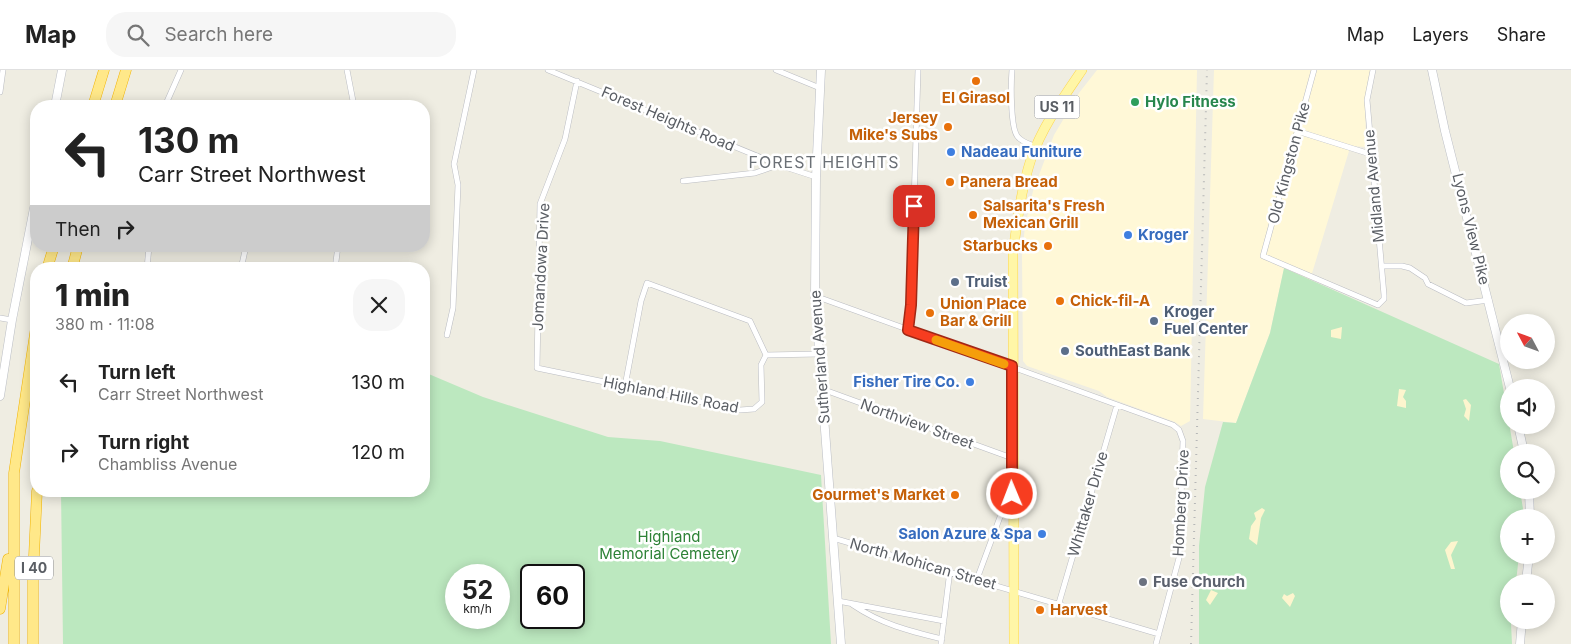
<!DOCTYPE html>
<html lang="en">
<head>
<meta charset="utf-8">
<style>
  :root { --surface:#fff; --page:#f6f6f6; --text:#222; --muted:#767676; --line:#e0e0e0 }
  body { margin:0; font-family:Inter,sans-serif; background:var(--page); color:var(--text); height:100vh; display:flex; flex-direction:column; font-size:19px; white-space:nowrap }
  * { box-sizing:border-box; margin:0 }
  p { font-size:16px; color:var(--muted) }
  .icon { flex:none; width:28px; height:28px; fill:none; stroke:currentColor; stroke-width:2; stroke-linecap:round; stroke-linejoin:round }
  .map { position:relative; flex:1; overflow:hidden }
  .side { position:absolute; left:30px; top:192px; width:400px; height:235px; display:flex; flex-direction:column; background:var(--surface); border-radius:20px; box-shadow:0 2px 12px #0003 }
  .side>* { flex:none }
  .hud { position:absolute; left:30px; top:30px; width:400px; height:152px; border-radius:20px; box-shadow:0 2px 12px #0003; background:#fff; color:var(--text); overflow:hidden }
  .needle { width:32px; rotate:311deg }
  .tools { position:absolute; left:1500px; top:244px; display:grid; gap:10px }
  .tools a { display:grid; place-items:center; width:55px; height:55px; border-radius:50%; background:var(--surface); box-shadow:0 2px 12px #0003; font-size:25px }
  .speed { position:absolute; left:445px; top:494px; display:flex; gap:10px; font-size:25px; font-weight:700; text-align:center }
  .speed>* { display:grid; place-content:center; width:65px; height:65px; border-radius:50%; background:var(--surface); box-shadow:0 2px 12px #0003; line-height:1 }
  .speed small { font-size:12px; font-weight:400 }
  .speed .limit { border:2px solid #111; border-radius:8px; background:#fff; color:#111 }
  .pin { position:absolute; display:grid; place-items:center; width:42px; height:42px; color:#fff; margin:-21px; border-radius:10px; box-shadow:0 2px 8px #0006 }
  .me { position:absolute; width:55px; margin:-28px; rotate:359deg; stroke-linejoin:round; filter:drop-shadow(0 0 4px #0008) }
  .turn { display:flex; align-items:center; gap:18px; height:105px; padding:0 25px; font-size:22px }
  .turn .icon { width:65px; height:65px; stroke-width:2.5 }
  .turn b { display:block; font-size:35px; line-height:42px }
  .then { display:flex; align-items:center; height:48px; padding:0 25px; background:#0003; gap:10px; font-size:19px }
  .round { display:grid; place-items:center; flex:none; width:52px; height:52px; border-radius:20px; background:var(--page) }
  .headline { display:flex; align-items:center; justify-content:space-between; height:85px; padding:0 25px }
  h1 { font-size:30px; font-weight:800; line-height:38px }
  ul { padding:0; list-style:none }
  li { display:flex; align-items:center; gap:15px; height:70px; padding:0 25px }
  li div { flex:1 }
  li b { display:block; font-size:19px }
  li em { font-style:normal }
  header { display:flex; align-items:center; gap:30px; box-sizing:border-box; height:70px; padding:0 25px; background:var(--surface); border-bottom:1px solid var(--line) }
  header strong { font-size:24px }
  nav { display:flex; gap:28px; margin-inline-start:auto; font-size:18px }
  .search { width:350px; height:45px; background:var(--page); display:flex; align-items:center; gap:12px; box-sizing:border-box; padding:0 18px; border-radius:20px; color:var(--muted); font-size:19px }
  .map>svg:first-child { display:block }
  .commercial { fill:#fff8d7 }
  .green { fill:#bce8bf; fill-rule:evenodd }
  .sand { fill:#fdf5ce }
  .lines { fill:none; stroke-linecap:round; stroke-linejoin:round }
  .street-casing { stroke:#babcc2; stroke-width:6 }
  .secondary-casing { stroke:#bbbec5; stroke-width:9 }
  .primary-casing { stroke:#fdd64d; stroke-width:10 }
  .highway-casing { stroke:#f1b300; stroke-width:11 }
  .street { stroke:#fff; stroke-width:5 }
  .secondary { stroke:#fff; stroke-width:8 }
  .primary { stroke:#fff6a7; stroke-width:9 }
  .highway { stroke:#ffe889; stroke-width:10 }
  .rail { stroke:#b6b7b7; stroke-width:2; stroke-dasharray:1 6; stroke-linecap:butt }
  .route-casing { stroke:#a12815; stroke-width:12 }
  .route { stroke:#f73d20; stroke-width:9 }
  .slow { stroke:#f59e0b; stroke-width:9 }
  .food-dot { fill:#e8710a; stroke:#fff; stroke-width:2 }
  .leisure-dot { fill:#2e9e5b; stroke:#fff; stroke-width:2 }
  .shop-dot { fill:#3f7fe0; stroke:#fff; stroke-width:2 }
  .service-dot { fill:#5c6f8a; stroke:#fff; stroke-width:2 }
  .worship-dot { fill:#6b7280; stroke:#fff; stroke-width:2 }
  .labels { text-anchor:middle; stroke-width:5; stroke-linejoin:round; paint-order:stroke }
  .shield { fill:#fff; stroke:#8c8e92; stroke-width:1 }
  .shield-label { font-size:14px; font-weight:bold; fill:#5a5e64 }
  .food-label { font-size:15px; font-weight:bold; fill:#c56008; stroke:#fff; text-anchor:start }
  .leisure-label { font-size:15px; font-weight:bold; fill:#27864d; stroke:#fff; text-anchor:start }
  .street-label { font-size:15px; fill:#5a5e64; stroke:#fff }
  .shop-label { font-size:15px; font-weight:bold; fill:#366cbe; stroke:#fff; text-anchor:start }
  .service-label { font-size:15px; font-weight:bold; fill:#4e5e75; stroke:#fff; text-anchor:start }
  .park-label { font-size:15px; fill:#2d8236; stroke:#fff }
  .worship-label { font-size:15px; font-weight:bold; fill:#5b616d; stroke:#fff; text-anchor:start }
  .neighbourhood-label { font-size:16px; letter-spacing:1px; fill:#6b7076; stroke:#fff }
</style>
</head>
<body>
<header>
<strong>Map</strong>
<div class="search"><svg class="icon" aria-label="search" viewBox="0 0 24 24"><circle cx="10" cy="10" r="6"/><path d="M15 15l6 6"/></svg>Search here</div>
<nav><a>Map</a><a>Layers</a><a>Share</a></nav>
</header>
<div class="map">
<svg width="1571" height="574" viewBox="0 0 1571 574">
  <rect width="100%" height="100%" fill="#efede2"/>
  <!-- commercial -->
  <path class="commercial" d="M1097,0h100l-7,351 -9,5 -6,-4 -68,-25 -8,-6 -72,-25 -4,-5 -1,-105 3,-30 8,-35 21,-56 25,-42z
    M1214,0h157l-6,28 1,49 -14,-1 -3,5 -39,129 -26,-11 -14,64 -34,90 -33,-4z"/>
  <!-- green -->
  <path class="green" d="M1284,198l215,96 15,88h-5v38h11l4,25v2l-15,1v37h10l-3,27h-7l3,62h-313v-98l6,-59 18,-65 13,1 34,-90z
    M424,302l59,25 125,40 52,4 161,34 10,169h-768l-2,-153h363zM456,505h43v43h-43zM531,505h43v43h-43z"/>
  <!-- sand -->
  <path class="sand" d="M1342,257l-1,12 -10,-2v-7z
    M1399,319l7,1 -3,7 3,4v7l-9,-2z
    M1466,329l5,6 -2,16 -5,-5 2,-7 -3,-9z
    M1262,438l3,2 -4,8 -4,27 -8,-6 2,-13 5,-7 -2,-6z
    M1458,471l-7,14 4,14h-4l-6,-19 6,-8z
    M1211,520l7,3 -8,12 -4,-5z
    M1293,523l2,3 -5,11 -8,-9 2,-4 3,2z"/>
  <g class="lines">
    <!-- street casing -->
    <g class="street-casing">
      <path id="street" d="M347,0l7,36
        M548,0l231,95 37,12
        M776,0l44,18
        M1012,0c-1,12 -2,59 6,67 4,5 12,7 18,10
        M1314,0l-51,186 115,49 6,-6v-4l-17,-195 6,-30
        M577,11l-12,58 -25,65 -3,164 203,42 14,-1 8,-7 -1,-37 5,-10
        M0,22l3,-22
        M165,36l16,-36
        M1297,61l73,23
        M683,111l72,-8 23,-8
        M1382,196h20l8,2 15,10 3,6 38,19 23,-3
        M147,199l2,-23
        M241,199l5,-23
        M335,199l3,-23
        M815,226l358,129 6,5 4,11 -4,117 -23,86
        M0,248l12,2
        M908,260l3,-25 7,-235
        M447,265l6,-27 5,-123 -4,-21 20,-94
        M766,285l53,-1
        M625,316l16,-85 6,-18 103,38 16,34
        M822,319l190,69
        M833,468l326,96
        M977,509l23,-62 3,-4 10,-1
        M838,531l106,20
        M1059,533l58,-198
        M853,535c28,19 56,26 89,34
        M941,574l9,-74"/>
    </g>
    <!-- secondary casing -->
    <g class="secondary-casing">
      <path id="secondary" d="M821,0l-5,107 -1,119 26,348
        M1432,0l13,61 65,257
        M55,36l7,-36
        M0,326l12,-76 24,-122
        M1518,355l6,27
        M1529,420l1,28
        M1526,512l3,-27
        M1520,574l2,-24"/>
    </g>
    <!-- primary casing -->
    <g class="primary-casing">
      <path id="primary" d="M1014,574l-1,-391c4,-31 8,-63 18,-94 11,-32 32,-61 51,-89"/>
    </g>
    <!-- highway casing -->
    <g class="highway-casing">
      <path id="highway" d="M93,36l11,-36
        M115,36l11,-36
        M47,199l7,-23
        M72,199l6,-23
        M0,539l8,-50
        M14,574v-171l22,-146
        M33,574v-67l4,-86"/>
    </g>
    <!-- street -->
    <use href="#street" class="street"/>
    <!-- secondary -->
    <use href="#secondary" class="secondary"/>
    <!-- primary -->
    <use href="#primary" class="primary"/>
    <!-- highway -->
    <use href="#highway" class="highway"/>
    <!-- rail -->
    <path class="rail" d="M1191,574l16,-574"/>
  </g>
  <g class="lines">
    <!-- route casing -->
    <g class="route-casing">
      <path id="route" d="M914,136l-3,99 -3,25 104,36v128"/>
    </g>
    <!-- route -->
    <use href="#route" class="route"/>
    <!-- slow -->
    <path class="slow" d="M936,270l68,24"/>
  </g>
  <!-- markers -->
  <g class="food-dot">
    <circle cx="976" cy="11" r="5"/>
    <circle cx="948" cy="57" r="5"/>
    <circle cx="950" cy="112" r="5"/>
    <circle cx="973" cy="145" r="5"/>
    <circle cx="1048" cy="176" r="5"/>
    <circle cx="1060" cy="231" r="5"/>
    <circle cx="930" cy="243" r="5"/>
    <circle cx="955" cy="425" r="5"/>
    <circle cx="1040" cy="540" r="5"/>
  </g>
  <circle class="leisure-dot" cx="1135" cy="32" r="5"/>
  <g class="shop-dot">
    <circle cx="951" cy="82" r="5"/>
    <circle cx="1128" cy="165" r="5"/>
    <circle cx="970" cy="312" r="5"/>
    <circle cx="1042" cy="464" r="5"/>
  </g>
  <g class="service-dot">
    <circle cx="955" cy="212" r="5"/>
    <circle cx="1154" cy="251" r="5"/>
    <circle cx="1065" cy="281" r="5"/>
  </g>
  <circle class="worship-dot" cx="1143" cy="512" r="5"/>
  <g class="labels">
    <!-- shield labels -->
    <g class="shield">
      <rect x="1034.5" y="25.5" width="45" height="23" rx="4"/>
      <rect x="15" y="486.5" width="38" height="23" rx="4"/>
    </g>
    <g class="shield-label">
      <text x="1057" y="42">US 11</text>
      <text x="34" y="503">I 40</text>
    </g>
    <!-- food labels -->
    <g class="food-label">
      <text x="976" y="33" text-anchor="middle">El Girasol</text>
      <text x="938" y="53" text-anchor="end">Jersey<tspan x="938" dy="17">Mike's Subs</tspan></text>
      <text x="960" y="117">Panera Bread</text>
      <text x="983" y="141">Salsarita's Fresh<tspan x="983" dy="17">Mexican Grill</tspan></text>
      <text x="1038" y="181" text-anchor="end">Starbucks</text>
      <text x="1070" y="236">Chick-fil-A</text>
      <text x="940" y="239">Union Place<tspan x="940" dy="17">Bar &amp; Grill</tspan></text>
      <text x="945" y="430" text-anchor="end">Gourmet's Market</text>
      <text x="1050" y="545">Harvest</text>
    </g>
    <!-- leisure labels -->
    <g class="leisure-label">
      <text x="1145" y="37">Hylo Fitness</text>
    </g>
    <!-- street labels -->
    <g class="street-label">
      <text transform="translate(668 49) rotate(23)" y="5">Forest Heights Road</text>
      <text transform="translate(1289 93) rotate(-75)" y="5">Old Kingston Pike</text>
      <text transform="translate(1374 116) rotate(-95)" y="5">Midland Avenue</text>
      <text transform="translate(1471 159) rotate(76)" y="5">Lyons View Pike</text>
      <text transform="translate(541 197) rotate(-87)" y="5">Jomandowa Drive</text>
      <text transform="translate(820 287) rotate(-94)" y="5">Sutherland Avenue</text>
      <text transform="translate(671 325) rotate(11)" y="5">Highland Hills Road</text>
      <text transform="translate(917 354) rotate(20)" y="5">Northview Street</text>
      <text transform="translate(1181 433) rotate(-87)" y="5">Homberg Drive</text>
      <text transform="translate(1088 434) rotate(-74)" y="5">Whittaker Drive</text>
      <text transform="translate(923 494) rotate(16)" y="5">North Mohican Street</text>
    </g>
    <!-- shop labels -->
    <g class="shop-label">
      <text x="961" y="87">Nadeau Funiture</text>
      <text x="1138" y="170">Kroger</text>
      <text x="960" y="317" text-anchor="end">Fisher Tire Co.</text>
      <text x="1032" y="469" text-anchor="end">Salon Azure &amp; Spa</text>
    </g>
    <!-- service labels -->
    <g class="service-label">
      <text x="965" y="217">Truist</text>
      <text x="1164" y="247">Kroger<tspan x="1164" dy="17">Fuel Center</tspan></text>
      <text x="1075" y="286">SouthEast Bank</text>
    </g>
    <!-- park labels -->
    <g class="park-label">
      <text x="669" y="472">Highland<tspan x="669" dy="17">Memorial Cemetery</tspan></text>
    </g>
    <!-- worship labels -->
    <g class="worship-label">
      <text x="1153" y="517">Fuse Church</text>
    </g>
    <!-- neighbourhood labels -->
    <g class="neighbourhood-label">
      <text x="824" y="98">FOREST HEIGHTS</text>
    </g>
  </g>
</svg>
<div class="tools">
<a><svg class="needle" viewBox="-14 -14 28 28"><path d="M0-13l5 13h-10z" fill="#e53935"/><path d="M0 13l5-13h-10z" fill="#767676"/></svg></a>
<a><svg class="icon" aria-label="sound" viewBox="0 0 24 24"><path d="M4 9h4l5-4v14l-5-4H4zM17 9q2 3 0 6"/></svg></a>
<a><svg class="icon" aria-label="search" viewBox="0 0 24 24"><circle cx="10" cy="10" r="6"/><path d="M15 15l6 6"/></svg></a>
<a>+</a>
<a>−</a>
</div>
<div class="speed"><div>52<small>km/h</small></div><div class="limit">60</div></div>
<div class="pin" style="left:914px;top:136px;background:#d93025"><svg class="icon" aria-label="arrive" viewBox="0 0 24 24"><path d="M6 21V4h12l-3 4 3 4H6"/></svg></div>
<svg class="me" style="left:1012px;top:424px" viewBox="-20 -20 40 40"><circle r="17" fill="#f73d20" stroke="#fff" stroke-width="3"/><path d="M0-11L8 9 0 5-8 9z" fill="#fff"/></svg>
<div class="hud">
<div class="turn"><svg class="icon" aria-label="left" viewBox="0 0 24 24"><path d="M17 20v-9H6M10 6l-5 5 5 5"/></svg><div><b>130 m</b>Carr Street Northwest</div></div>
<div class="then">Then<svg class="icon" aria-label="right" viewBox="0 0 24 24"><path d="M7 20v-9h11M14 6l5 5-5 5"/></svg></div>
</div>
<section class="side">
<div class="headline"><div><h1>1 min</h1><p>380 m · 11:08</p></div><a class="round"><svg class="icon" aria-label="close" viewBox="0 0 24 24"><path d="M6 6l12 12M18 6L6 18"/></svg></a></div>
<ul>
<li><svg class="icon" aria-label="left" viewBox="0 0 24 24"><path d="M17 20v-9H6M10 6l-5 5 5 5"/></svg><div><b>Turn left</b><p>Carr Street Northwest</p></div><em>130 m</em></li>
<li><svg class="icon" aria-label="right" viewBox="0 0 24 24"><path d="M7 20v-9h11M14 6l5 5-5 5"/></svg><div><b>Turn right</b><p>Chambliss Avenue</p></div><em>120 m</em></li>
</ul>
</section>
</div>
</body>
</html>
